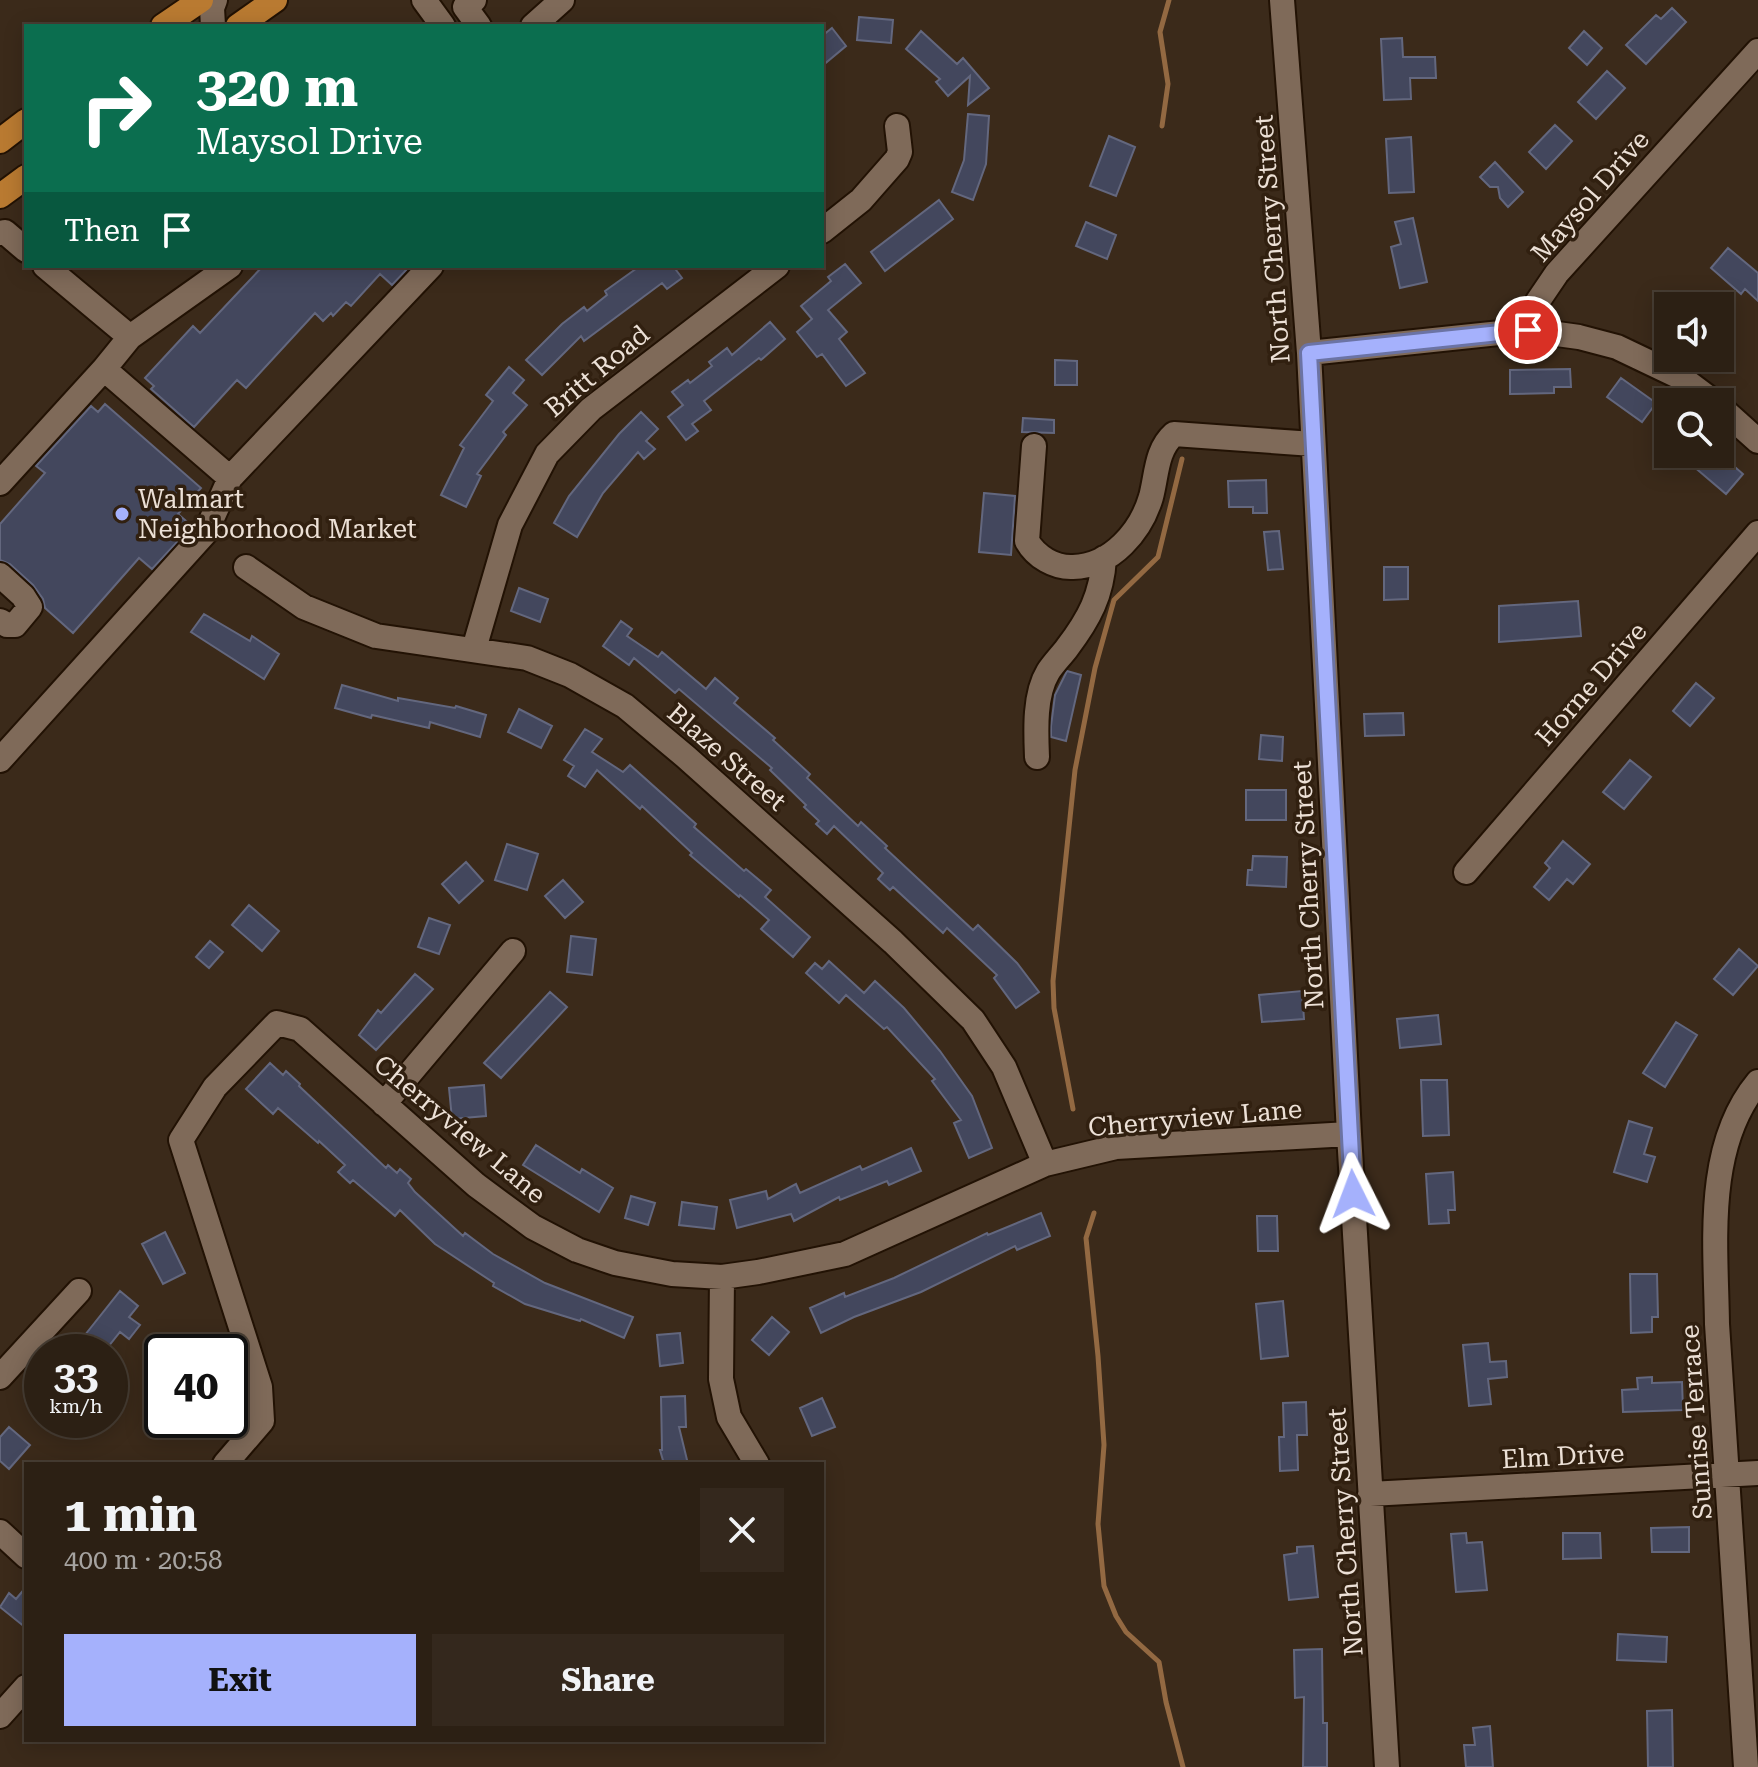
<!DOCTYPE html>
<html lang="en">
<head>
<meta charset="utf-8">
<style>
  :root { --surface:#2c2014; --page:#34281d; --text:#f1f3f6; --muted:#a6a3a0; --line:#483e34; --accent:#a5b1fc }
  body { margin:0; font-family:"Roboto Serif",serif; background:var(--page); color:var(--text); height:100vh; display:flex; flex-direction:column; font-size:30px; white-space:nowrap }
  * { box-sizing:border-box; margin:0 }
  p { font-size:26px; color:var(--muted) }
  .icon { flex:none; width:44px; height:44px; fill:none; stroke:currentColor; stroke-width:2; stroke-linecap:round; stroke-linejoin:round }
  .map { position:relative; flex:1; overflow:hidden }
  .sheet { position:absolute; left:24px; top:1462px; width:800px; height:280px; display:flex; flex-direction:column; background:var(--surface); border-radius:0px; box-shadow:0 4px 20px #0003,0 0 0 2px var(--line) }
  .sheet>* { flex:none }
  .banner { position:absolute; left:24px; top:24px; width:800px; height:244px; border-radius:0px; box-shadow:0 4px 20px #0003,0 0 0 2px var(--line); background:#0b6e4f; color:#fff; overflow:hidden }
  .controls { position:absolute; left:1654px; top:292px; display:grid; gap:16px }
  .controls a { display:grid; place-items:center; width:80px; height:80px; border-radius:0px; background:var(--surface); box-shadow:0 4px 20px #0003,0 0 0 2px var(--line); font-size:40px }
  .speed { position:absolute; left:24px; top:1334px; display:flex; gap:16px; font-size:40px; font-weight:700; text-align:center }
  .speed>* { display:grid; place-content:center; width:104px; height:104px; border-radius:50%; background:var(--surface); box-shadow:0 4px 20px #0003,0 0 0 2px var(--line); line-height:1 }
  .speed small { font-size:20px; font-weight:400 }
  .speed .limit { border:4px solid #111; border-radius:12px; background:#fff; color:#111 }
  .pin { position:absolute; display:grid; place-items:center; width:68px; height:68px; color:#fff; margin:-34px; border:4px solid #fff; border-radius:50%; box-shadow:0 2px 8px #0007 }
  .me { position:absolute; width:88px; margin:-44px; rotate:357deg; stroke-linejoin:round; filter:drop-shadow(0 0 6px #0008) }
  .turn { display:flex; align-items:center; gap:28px; height:168px; padding:0 40px; font-size:36px }
  .turn .icon { width:104px; height:104px; stroke-width:2.5 }
  .turn b { display:block; font-size:56px; line-height:68px }
  .then { display:flex; align-items:center; height:76px; padding:0 40px; background:#0003; gap:16px; font-size:30px }
  .round { display:grid; place-items:center; flex:none; width:84px; height:84px; border-radius:0px; background:var(--page) }
  .head { display:flex; align-items:center; justify-content:space-between; height:136px; padding:0 40px }
  h1 { font-size:48px; font-weight:700; line-height:60px }
  .action { display:flex; gap:16px; margin-top:auto; padding:16px 40px }
  .action a { flex:1; height:92px; border-radius:0px; background:var(--accent); color:#111; font-size:32px; font-weight:700; line-height:92px; text-align:center }
  .action a+a { background:var(--page); color:var(--text) }
  .map>svg:first-child { display:block }
  .lines { fill:none; stroke-linecap:round; stroke-linejoin:round }
  .stream { stroke:#936942; stroke-width:5 }
  .building { fill:#43475d; stroke:#63677e; stroke-width:2 }
  .minor-casing { stroke:#221204; stroke-width:28 }
  .major-casing { stroke:#221204; stroke-width:28 }
  .minor { stroke:#7f6a59; stroke-width:24 }
  .major { stroke:#b97a31; stroke-width:24 }
  .route-casing { stroke:#6b73a4; stroke-width:20 }
  .route { stroke:#a5b1fc; stroke-width:14 }
  .poi-dot { fill:#a5b1fc; stroke:#312010; stroke-width:3 }
  .labels { text-anchor:middle; stroke-width:7; stroke-linejoin:round; paint-order:stroke }
  .street-label { font-size:26px; fill:#ece0d6; stroke:#312010 }
  .poi-label { font-size:26px; fill:#ece0d6; stroke:#312010; text-anchor:start }
</style>
</head>
<body>
<div class="map">
<svg width="1758" height="1767" viewBox="0 0 1758 1767">
  <rect width="100%" height="100%" fill="#3b2a1a"/>
  <g class="lines">
    <!-- stream -->
    <path class="stream" d="M1162,126l6,-42 -8,-52 9,-32
      M1073,1109l-19,-101 -1,-27 22,-211 20,-102 19,-68 44,-43 24,-98
      M1094,1213l-8,25 12,118 6,89 -6,79 6,62 12,30 10,16 33,30 7,40 17,65"/>
  </g>
  <!-- building -->
  <path class="building" d="M1672,8l14,14 -40,42 -20,-19 30,-30 5,4z
    M859,17l34,3 -2,23 -34,-3z
    M832,28l14,18 -24,20v-30z
    M921,31l36,33 6,-6 26,30 -21,17 2,-29 -22,20 -12,-14 4,-3 -34,-30z
    M1584,31l18,17 -15,17 -18,-17z
    M1402,38l1,19h32l1,21h-26l1,21 -27,1 -3,-61z
    M1607,71l18,17 -29,31 -18,-17z
    M968,114l21,2 -3,48 -13,36 -21,-8 12,-32z
    M1555,125l17,16 -26,28 -17,-17z
    M1109,136l26,11 -19,49 -26,-10z
    M1411,137l3,55 -25,1 -3,-54z
    M1495,162l28,30 -15,15 -8,-9 -2,-11h-8l-10,-10z
    M939,200l14,19 -68,52 -14,-19z
    M1413,218l14,64 -27,6 -9,-41 10,-3 -6,-22z
    M1086,222l30,13 -9,24 -31,-13z
    M1728,248l30,25v28l-13,-12 -4,5 -30,-26z
    M845,264l16,19 -33,27 19,22 -8,7 26,34 -19,13 -24,-32 -5,3 -20,-25 15,-13 -11,-13 30,-25 -3,-4z
    M263,266h147l-18,19 -12,-11 -29,32 -5,-4 -13,14 -2,-3 -8,8 -8,-8 -69,75 -9,-8 -43,47 -43,-38 3,-3 -9,-8 48,-52 7,7z
    M640,266h33l9,12 -15,11 -5,-6 -78,58 -3,-5 -39,39 -16,-15 36,-36 22,-17 3,4 20,-16 -2,-4z
    M770,322l15,17 -24,21 -2,-2 -55,43 7,9 -19,14 6,7 -12,9 -18,-23 15,-12 -11,-13 16,-12 2,3 22,-17 -3,-4 18,-14 5,7z
    M1055,360l22,1v24h-22z
    M509,367l15,13 -11,13 14,12 -24,27 3,3 -29,39 4,2 -15,31 -25,-12 23,-47 -4,-3 33,-44 -7,-6z
    M1570,369l1,18h-17v6l-44,1v-24z
    M1621,378l35,25 -14,19 -35,-25z
    M105,404l96,84 -23,26 14,12 -40,43 -13,-11 -66,75 -28,-25 -2,-9 -10,-14 -23,-21 -10,-4v-36l45,-51 -9,-7 55,-60 7,6z
    M641,412l17,17 -12,12 9,8 -11,10 -6,-7 -35,41 -26,44 -23,-14 15,-27 50,-62z
    M1023,418l31,2v13l-32,-1z
    M1679,454h41l23,20 -17,20z
    M1266,480l1,33h-14v-6h-24l-1,-26z
    M984,493l31,3 -4,59 -32,-3z
    M1279,531l4,38 -15,1 -4,-38z
    M1384,567h24v32l-24,1z
    M519,588l29,11 -8,23 -29,-11z
    M1578,601l3,35 -82,6v-36z
    M204,614l46,27 2,-5 27,18 -15,25 -73,-47z
    M621,621l11,8 -5,7 31,21 4,-5 44,37 9,-11 23,20 -4,5 41,35 -2,2 37,34 -3,4 51,48 3,-4 26,24 -2,2 88,82 5,-5 39,38 22,29 -23,16 -22,-30 3,-3 -50,-47 -4,5 -50,-46 -3,3 -12,-11 5,-6 -49,-47 -7,8 -11,-10 3,-3 -15,-14 2,-2 -36,-35 2,-2 -93,-79 -4,4 -41,-35 -5,7 -26,-19z
    M1067,671l14,4 -15,66 -15,-4v-11l4,-31z
    M1696,683l18,15 -24,28 -17,-15z
    M342,685l56,16v-3l57,10 1,-2 30,9 -6,22 -50,-15 -1,6 -57,-13 -1,3 -36,-10z
    M519,709l33,17 -11,22 -33,-16z
    M1403,713l1,22 -39,1 -1,-22z
    M585,729l17,10 -10,13 31,20 7,-7 66,59 -2,3 50,44 2,-2 25,21 -6,7 45,40 -17,20 -32,-28 8,-9 -29,-25 -1,2 -49,-42 2,-2 -50,-47 -2,3 -43,-39 -12,17 -17,-11 6,-10 -10,-6z
    M1261,735l22,2 -1,24 -23,-2z
    M1630,760l21,17 -27,32 -21,-17z
    M1246,790h40v30h-40z
    M1563,841l27,23 -17,20 -6,-5 -18,21 -15,-13 16,-19 -5,-5z
    M507,844l31,10 -11,36 -32,-10z
    M1253,856l34,1 -1,30 -39,-2 1,-15h4z
    M466,862l17,19 -24,22 -17,-19z
    M563,880l20,22 -18,16 -20,-22z
    M249,905l30,26 -17,20 -30,-26z
    M429,918l21,7 -11,29 -21,-7z
    M571,936l25,3 -4,36 -25,-3z
    M210,941l13,11 -14,16 -13,-11z
    M1739,949l19,17 -25,29 -19,-16z
    M829,961l35,32 11,-12 29,27 36,43 32,45 20,52 -23,10 -15,-35 7,-3 -29,-39 3,-2 -48,-52 -3,2 -38,-34 -7,8 -33,-30 9,-10 7,6z
    M415,974l18,15 -57,61 -17,-15 19,-25 3,3z
    M1302,991l2,28 -42,3 -3,-27z
    M550,992l17,15 -66,71 -17,-15z
    M1438,1015l3,29 -41,4 -3,-29z
    M1676,1022l21,13 -32,52 -22,-14z
    M270,1063l13,12 3,-4 14,13 -1,2 87,82 2,-3 9,8 3,-4 11,10 -3,4 7,9 48,44 2,-3 28,21 52,29 88,34 -9,21 -43,-19 -1,2 -55,-17 -32,-18 1,-3 -59,-39 -35,-34 -5,6 -42,-36 -3,3 -12,-11 7,-7 -26,-24 -1,2 -40,-35 -5,6 -27,-25z
    M1421,1080h26l2,55 -26,1z
    M484,1085l2,31 -34,3 -3,-31z
    M1629,1121l23,7 -8,26 11,3 -8,25 -33,-10z
    M536,1145l44,28 2,-4 31,19 -14,24 -76,-47z
    M911,1148l10,23 -32,14 -2,-4 -47,19 -1,-3 -45,24 -3,-7 -54,14 -7,-28 36,-9 2,8 28,-15 4,9 60,-27 2,4z
    M1453,1172l2,38h-7l1,13 -20,1 -3,-50z
    M631,1196l24,7 -7,22 -23,-7z
    M682,1202l35,5 -3,22 -35,-4z
    M1041,1213l9,23 -33,14 -2,-4 -94,46 -67,25 -33,16 -11,-25 34,-15 1,4 49,-19 93,-45 1,2z
    M1257,1216h20l1,35h-20z
    M165,1232l20,41 -22,11 -21,-40z
    M1630,1274h27l1,43h-6v15l-21,1z
    M120,1291l18,15 -9,11 11,8 -11,14 -9,-7 -16,20h-18l-9,-7z
    M1283,1301l5,55 -27,3 -5,-55z
    M772,1317l17,15 -20,23 -17,-15z
    M680,1333l3,30 -23,3 -3,-31z
    M1488,1343l2,19 16,-1 1,16 -19,2 3,25 -22,2 -6,-61z
    M1652,1377v6l30,-1 1,28 -60,2 -1,-22 16,-1 -1,-11z
    M685,1396l1,31h-7l9,37h-24l-4,-14h2l-1,-53z
    M822,1398l13,29 -23,9 -12,-28z
    M1306,1402l1,33h-10l1,35 -18,1 -1,-34h5l-1,-34z
    M9,1427l21,18 -21,24 -9,-8v-24z
    M1689,1527v25h-37l-1,-24z
    M1466,1533l1,10 15,-1 5,48 -31,2 -5,-58z
    M1563,1533h37l1,25 -38,1z
    M1313,1546l5,51 -29,3 -5,-45 13,-2v-6z
    M26,1587v41l-26,-21 9,-14 7,6z
    M1618,1634l49,3 -1,25 -49,-2z
    M1322,1649l1,74h4v44h-24l1,-70 -9,1 -1,-48z
    M1672,1710l1,57h-25l-1,-56z
    M1490,1726l3,41h-27l-2,-22h11l-2,-17z"/>
  <g class="lines">
    <!-- minor casing -->
    <g class="minor-casing">
      <path id="minor" d="M424,0l19,26
        M474,0l-9,7 14,19
        M1282,0l27,353 40,781 38,633
        M213,26l-1,-18 3,-8
        M533,26l29,-26
        M822,231l39,-31 36,-41 3,-7 -3,-26
        M0,233l5,-1 21,18
        M45,266l85,71
        M1528,330l10,-29 19,-28 201,-222
        M1309,353l219,-23 51,7 38,10 65,31 32,24
        M104,369l126,109
        M1720,407l38,34
        M1034,446l-7,95c9,16 28,27 46,26 39,-1 68,-36 78,-70 6,-23 5,-47 23,-63l139,10
        M0,483l104,-114 26,-32 100,-71
        M246,567l58,40 72,29 151,22 43,17 55,31 61,51 207,185 80,78 31,47 41,97
        M0,575l23,21 7,11 -15,18h-8l-7,-4
        M474,649l36,-124 37,-71 44,-45 186,-143
        M1037,757c-1,-25 -3,-62 11,-85 5,-8 13,-16 19,-24 22,-29 35,-53 37,-90
        M0,760l206,-228 24,-54 201,-212
        M1466,872l292,-339
        M384,1104l129,-153
        M722,1277l-1,102 8,38 28,47
        M0,1377l79,-86
        M225,1464l37,-43 -2,-34 -79,-247 34,-53 62,-64 23,6 176,156 57,42 44,23 38,13 57,11 50,3 36,-5 87,-18 200,-90 71,-17 233,-13
        M1370,1494l388,-21
        M0,1532l26,24
        M0,1716l26,-29
        M1746,1767l-29,-443c-1,-79 -13,-177 41,-242"/>
    </g>
    <!-- major casing -->
    <g class="major-casing">
      <path id="major" d="M163,26l38,-26
        M238,26l37,-26
        M0,141l26,-20
        M0,196l26,-19"/>
    </g>
    <!-- minor -->
    <use href="#minor" class="minor"/>
    <!-- major -->
    <use href="#major" class="major"/>
  </g>
  <g class="lines">
    <!-- route casing -->
    <g class="route-casing">
      <path id="route" d="M1353,1194l-44,-841 219,-23"/>
    </g>
    <!-- route -->
    <use href="#route" class="route"/>
  </g>
  <!-- markers -->
  <circle class="poi-dot" cx="122" cy="514" r="8"/>
  <g class="labels">
    <!-- street labels -->
    <g class="street-label">
      <text transform="translate(1590 196) rotate(-49)" y="9">Maysol Drive</text>
      <text transform="translate(1272 239) rotate(-94)" y="9">North Cherry Street</text>
      <text transform="translate(597 371) rotate(-40)" y="9">Britt Road</text>
      <text transform="translate(1591 684) rotate(-49)" y="9">Horne Drive</text>
      <text transform="translate(727 757) rotate(41)" y="9">Blaze Street</text>
      <text transform="translate(1308 885) rotate(-93)" y="9">North Cherry Street</text>
      <text transform="translate(1195 1118) rotate(-5)" y="9">Cherryview Lane</text>
      <text transform="translate(460 1129) rotate(40)" y="9">Cherryview Lane</text>
      <text transform="translate(1696 1422) rotate(-94)" y="9">Sunrise Terrace</text>
      <text transform="translate(1563 1456) rotate(-3)" y="9">Elm Drive</text>
      <text transform="translate(1345 1532) rotate(-94)" y="9">North Cherry Street</text>
    </g>
    <!-- poi labels -->
    <g class="poi-label">
      <text x="138" y="508">Walmart<tspan x="138" dy="30">Neighborhood Market</tspan></text>
    </g>
  </g>
</svg>
<div class="controls">
<a><svg class="icon" aria-label="sound" viewBox="0 0 24 24"><path d="M4 9h4l5-4v14l-5-4H4zM17 9q2 3 0 6"/></svg></a>
<a><svg class="icon" aria-label="search" viewBox="0 0 24 24"><circle cx="10" cy="10" r="6"/><path d="M15 15l6 6"/></svg></a>
</div>
<div class="speed"><div>33<small>km/h</small></div><div class="limit">40</div></div>
<div class="pin" style="left:1528px;top:330px;background:#d93025"><svg class="icon" aria-label="arrive" viewBox="0 0 24 24"><path d="M6 21V4h12l-3 4 3 4H6"/></svg></div>
<svg class="me" style="left:1353px;top:1194px" viewBox="-20 -20 40 40"><path d="M0-17L14 15 0 8-14 15z" fill="#a5b1fc" stroke="#fff" stroke-width="4"/></svg>
<div class="banner">
<div class="turn"><svg class="icon" aria-label="right" viewBox="0 0 24 24"><path d="M7 20v-9h11M14 6l5 5-5 5"/></svg><div><b>320 m</b>Maysol Drive</div></div>
<div class="then">Then<svg class="icon" aria-label="arrive" viewBox="0 0 24 24"><path d="M6 21V4h12l-3 4 3 4H6"/></svg></div>
</div>
<section class="sheet">
<div class="head"><div><h1>1 min</h1><p>400 m · 20:58</p></div><a class="round"><svg class="icon" aria-label="close" viewBox="0 0 24 24"><path d="M6 6l12 12M18 6L6 18"/></svg></a></div>
<div class="action"><a>Exit</a><a>Share</a></div>
</section>
</div>
</body>
</html>
